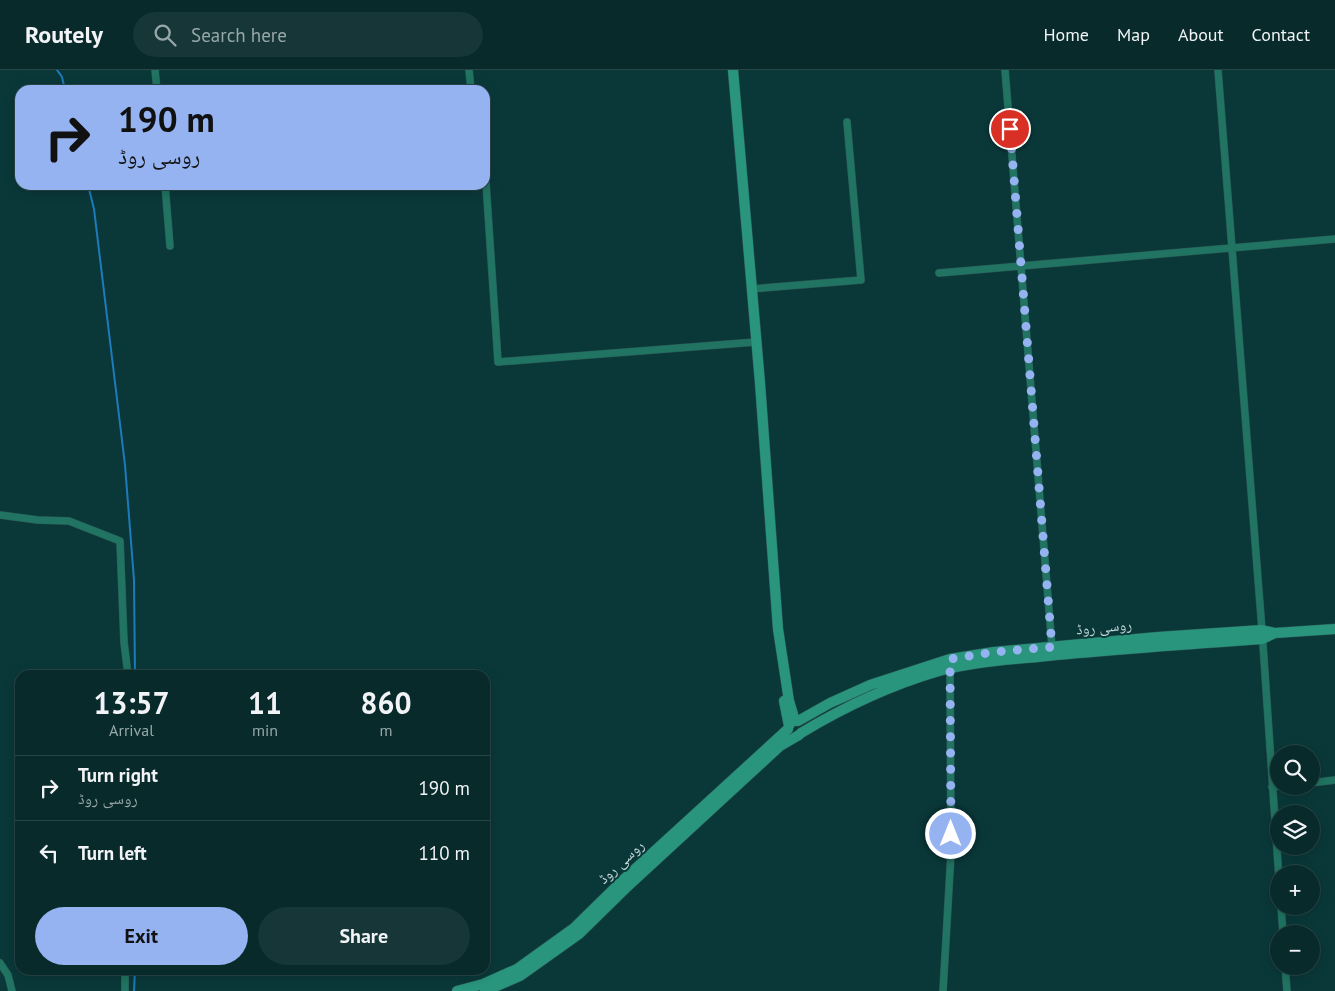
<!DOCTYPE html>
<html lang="en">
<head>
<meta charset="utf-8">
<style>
  :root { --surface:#082a2b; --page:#163637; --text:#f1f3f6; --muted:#98a7a9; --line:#294647; --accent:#95b2f1 }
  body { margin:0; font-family:"PT Sans","Noto Naskh Arabic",sans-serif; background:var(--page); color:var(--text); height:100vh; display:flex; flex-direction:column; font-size:19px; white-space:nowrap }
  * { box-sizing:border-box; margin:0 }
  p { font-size:16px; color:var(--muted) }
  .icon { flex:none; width:28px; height:28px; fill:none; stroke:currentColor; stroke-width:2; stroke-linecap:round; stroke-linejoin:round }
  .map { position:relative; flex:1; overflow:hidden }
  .details { position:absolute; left:15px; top:600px; width:475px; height:305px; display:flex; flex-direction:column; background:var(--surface); border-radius:15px; box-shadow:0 2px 12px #0003,0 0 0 1px var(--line) }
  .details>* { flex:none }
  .top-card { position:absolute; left:15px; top:15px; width:475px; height:105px; border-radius:15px; box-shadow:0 2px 12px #0003,0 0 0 1px var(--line); background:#95b2f1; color:#111; overflow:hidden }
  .fabs { position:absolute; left:1270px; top:675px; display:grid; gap:10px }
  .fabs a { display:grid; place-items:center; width:50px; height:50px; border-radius:50%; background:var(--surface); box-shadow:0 2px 12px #0003,0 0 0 1px var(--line); font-size:25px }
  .pin { position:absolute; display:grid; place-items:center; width:42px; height:42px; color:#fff; margin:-21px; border:2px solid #fff; border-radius:50%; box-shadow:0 1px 5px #0007 }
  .me { position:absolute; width:55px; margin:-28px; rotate:0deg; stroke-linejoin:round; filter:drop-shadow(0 0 4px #0008) }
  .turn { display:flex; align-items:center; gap:18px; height:105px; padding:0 20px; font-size:22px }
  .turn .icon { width:65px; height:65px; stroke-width:2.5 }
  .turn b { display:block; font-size:35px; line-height:42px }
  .eta { display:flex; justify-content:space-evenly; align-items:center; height:85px; text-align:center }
  .eta b { font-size:30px; font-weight:600; line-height:35px }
  .button { display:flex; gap:10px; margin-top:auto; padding:10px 20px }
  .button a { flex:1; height:58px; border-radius:30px; background:var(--accent); color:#111; font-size:20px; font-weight:600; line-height:58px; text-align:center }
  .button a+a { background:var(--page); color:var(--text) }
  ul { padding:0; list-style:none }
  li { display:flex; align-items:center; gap:15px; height:65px; padding:0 20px; border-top:1px solid var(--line) }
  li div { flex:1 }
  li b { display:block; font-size:19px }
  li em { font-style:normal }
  header { display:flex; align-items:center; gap:30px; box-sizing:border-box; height:70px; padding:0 25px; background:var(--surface); border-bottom:1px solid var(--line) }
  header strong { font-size:24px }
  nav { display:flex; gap:28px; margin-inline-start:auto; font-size:18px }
  .search { width:350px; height:45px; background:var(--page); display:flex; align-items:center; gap:12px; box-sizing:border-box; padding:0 18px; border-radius:28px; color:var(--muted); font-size:19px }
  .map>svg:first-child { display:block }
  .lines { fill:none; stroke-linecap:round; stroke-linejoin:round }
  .stream { stroke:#1d7bbb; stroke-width:2 }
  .minor-casing { stroke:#2b5555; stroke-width:8 }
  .secondary-casing { stroke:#2b5555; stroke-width:11 }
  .minor { stroke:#207461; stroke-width:7 }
  .secondary { stroke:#29957c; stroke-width:10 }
  .route { stroke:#95b2f1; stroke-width:9; stroke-dasharray:0 16.2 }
  .labels { text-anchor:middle; stroke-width:4; stroke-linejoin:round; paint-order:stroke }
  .street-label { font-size:15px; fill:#c1d7d7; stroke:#0a3839 }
</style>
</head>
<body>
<header>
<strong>Routely</strong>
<div class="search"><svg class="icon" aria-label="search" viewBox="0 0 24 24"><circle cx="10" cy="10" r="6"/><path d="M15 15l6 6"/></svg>Search here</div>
<nav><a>Home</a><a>Map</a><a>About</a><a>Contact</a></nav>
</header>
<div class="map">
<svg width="1335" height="921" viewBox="0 0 1335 921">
  <rect width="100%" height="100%" fill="#0a3839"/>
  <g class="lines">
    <!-- stream -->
    <path class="stream" d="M57,0l5,7 3,13
      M88,115l6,24 31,256 9,115 1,95
      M134,921l1,-21"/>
    <!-- minor casing -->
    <g class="minor-casing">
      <path id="minor" d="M155,0l2,20
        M469,0l2,20
        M1005,0l47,577
        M1218,0l44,560 17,249
        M485,98l13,194 258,-20
        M165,115l5,61
        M939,203l396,-34
        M751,219l110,-9 -14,-158
        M0,445l38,5 31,1 51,20 4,101 4,33
        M1311,713l24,-3
        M1272,717l9,-1
        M1281,836l2,28
        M0,893l8,12 4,16
        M1285,896l2,25
        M125,921v-21
        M943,921l8,-138 -1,-189"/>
    </g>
    <!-- secondary casing -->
    <g class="secondary-casing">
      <path id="secondary" d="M733,0l27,313 18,246 11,72 6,20
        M784,631l5,25
        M798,651l32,-18 40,-18 80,-26 44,-7 164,-15 104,-7 13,3 60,-4
        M801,663c43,-26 90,-48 138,-62 35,-10 72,-11 108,-15 72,-7 144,-12 215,-17l13,-6
        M457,921l26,-7 34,-15 57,-41 49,-48 165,-151
        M485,921l35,-15 59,-42 49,-48 152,-140 19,-11"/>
    </g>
    <!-- minor -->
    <use href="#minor" class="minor"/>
    <!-- secondary -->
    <use href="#secondary" class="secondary"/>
  </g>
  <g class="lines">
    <!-- route -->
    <path class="route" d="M951,764l-1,-175 44,-7 58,-5 -42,-518"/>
  </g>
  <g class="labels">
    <!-- street labels -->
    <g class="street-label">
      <text transform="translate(1104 557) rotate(-5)" y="5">روسی روڈ</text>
      <text transform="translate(621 792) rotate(-43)" y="5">روسی روڈ</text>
    </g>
  </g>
</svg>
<div class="fabs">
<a><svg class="icon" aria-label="search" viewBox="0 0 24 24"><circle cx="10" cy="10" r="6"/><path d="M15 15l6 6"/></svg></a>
<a><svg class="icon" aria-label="layers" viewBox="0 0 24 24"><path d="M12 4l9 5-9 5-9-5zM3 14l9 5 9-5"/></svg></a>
<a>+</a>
<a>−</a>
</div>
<div class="pin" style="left:1010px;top:59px;background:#d93025"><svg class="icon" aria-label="arrive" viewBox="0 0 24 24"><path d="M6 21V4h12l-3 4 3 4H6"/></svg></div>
<svg class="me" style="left:951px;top:764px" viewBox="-20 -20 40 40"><circle r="17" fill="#95b2f1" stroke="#fff" stroke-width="3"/><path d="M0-11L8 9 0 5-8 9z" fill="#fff"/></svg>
<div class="top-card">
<div class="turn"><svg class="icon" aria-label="right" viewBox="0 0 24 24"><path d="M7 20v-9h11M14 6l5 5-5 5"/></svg><div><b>190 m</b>روسی روڈ</div></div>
</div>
<section class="details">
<div class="eta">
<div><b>13:57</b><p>Arrival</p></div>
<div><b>11</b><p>min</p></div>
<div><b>860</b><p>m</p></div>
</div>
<ul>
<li><svg class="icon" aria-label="right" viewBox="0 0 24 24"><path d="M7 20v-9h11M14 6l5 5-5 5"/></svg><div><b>Turn right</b><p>روسی روڈ</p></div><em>190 m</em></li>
<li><svg class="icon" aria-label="left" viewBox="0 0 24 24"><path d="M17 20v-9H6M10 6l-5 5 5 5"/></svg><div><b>Turn left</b></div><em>110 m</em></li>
</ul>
<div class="button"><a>Exit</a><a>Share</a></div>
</section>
</div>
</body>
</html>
